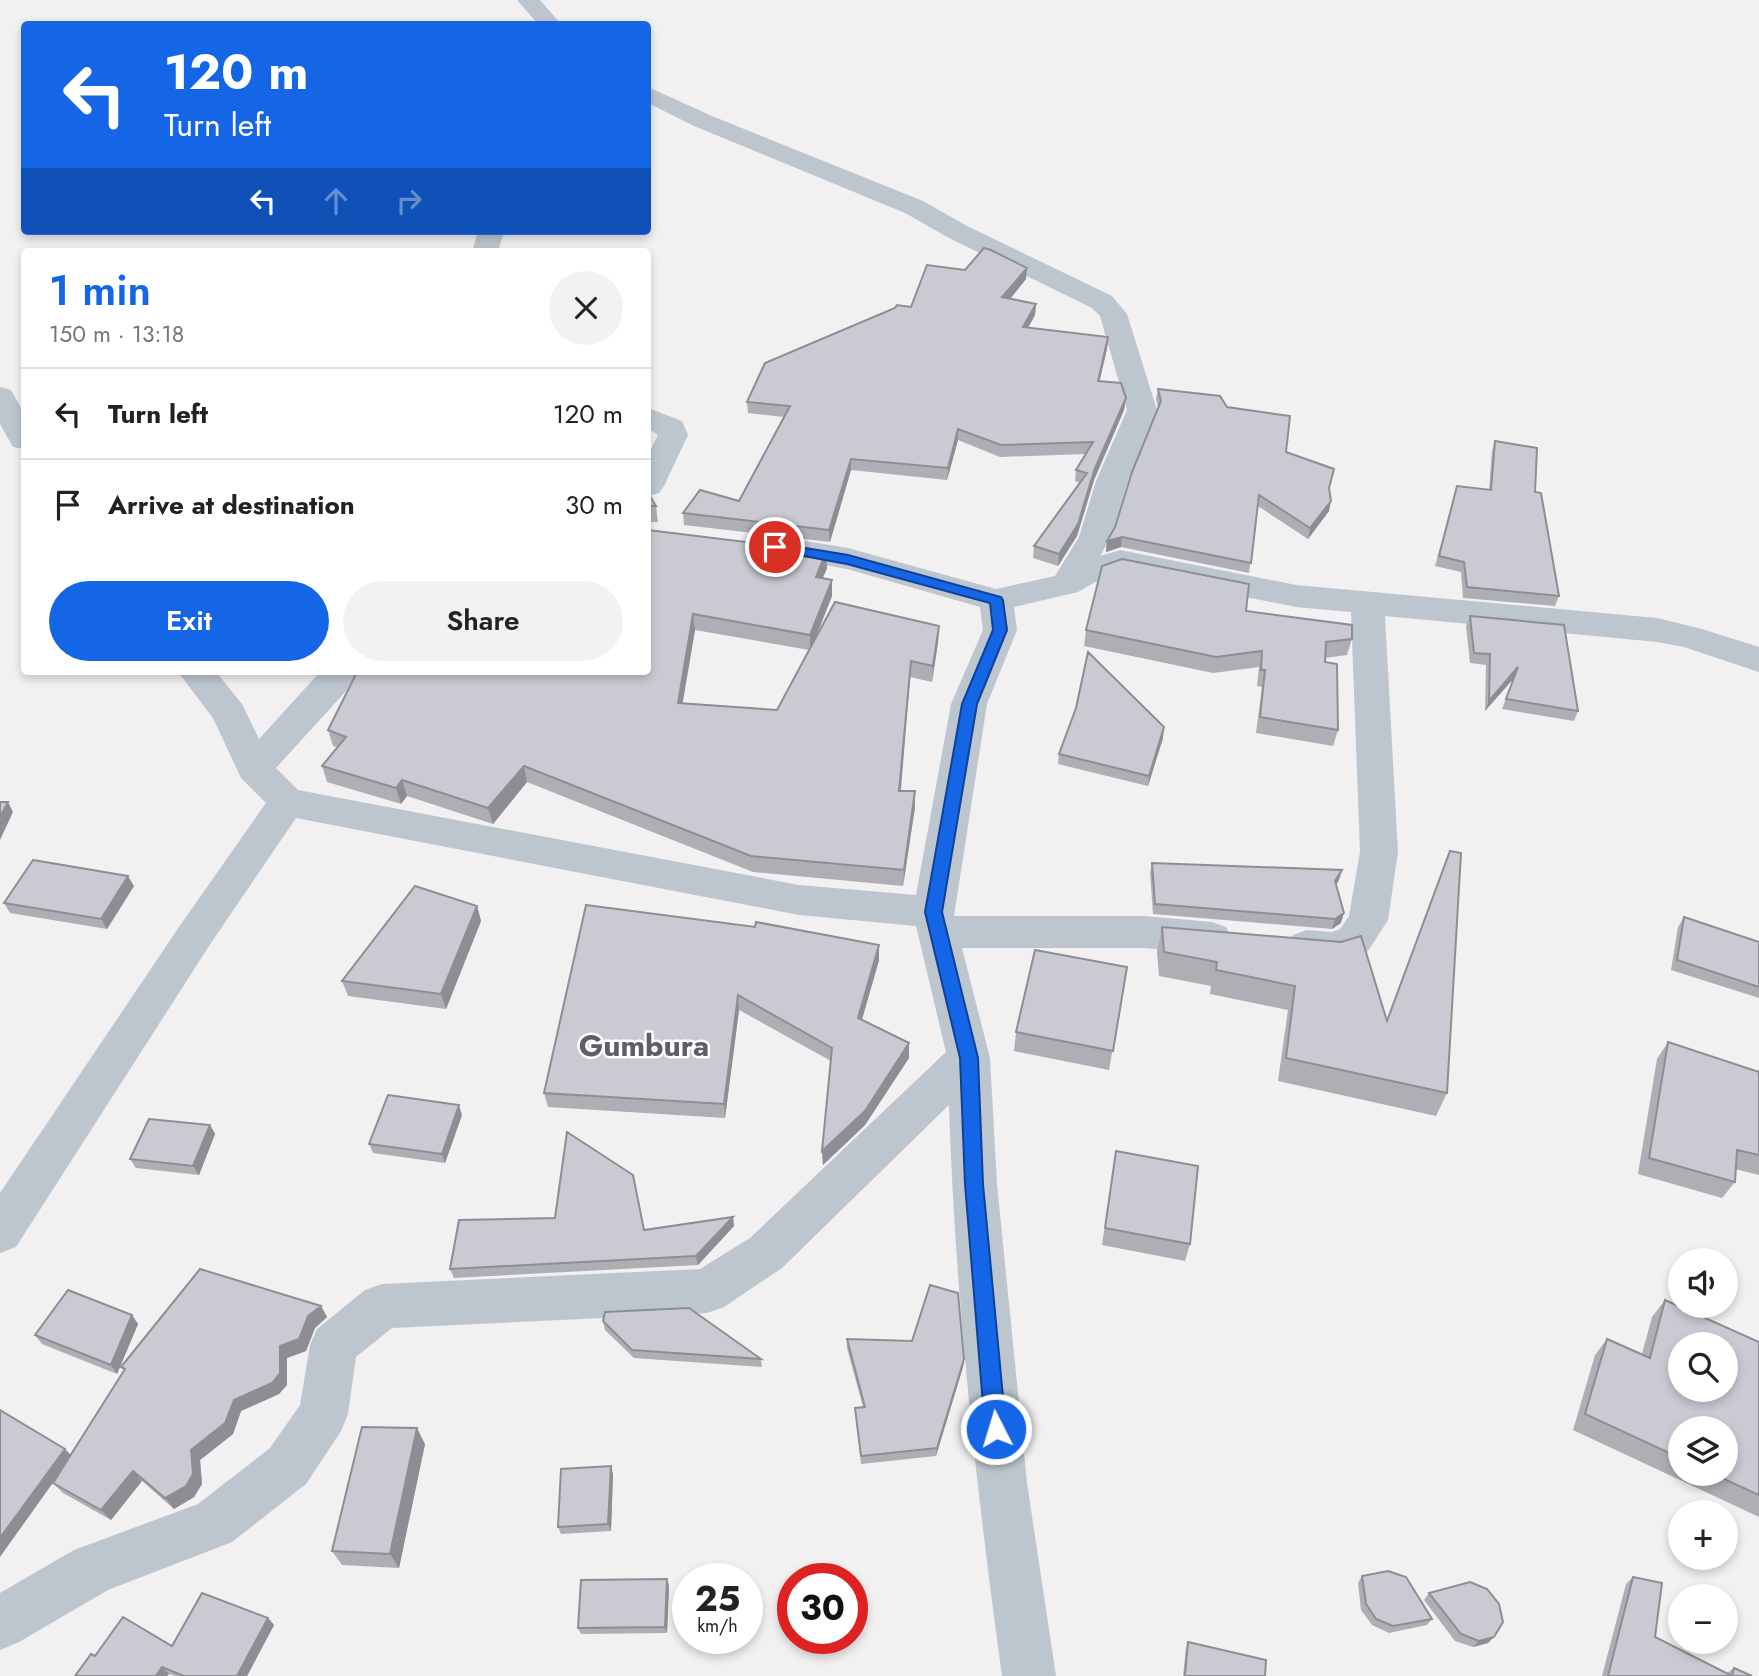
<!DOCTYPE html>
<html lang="en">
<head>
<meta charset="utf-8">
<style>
  :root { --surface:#fff; --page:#f2f2f2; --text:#222; --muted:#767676; --line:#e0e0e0; --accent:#1566e7 }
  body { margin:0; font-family:Jost,sans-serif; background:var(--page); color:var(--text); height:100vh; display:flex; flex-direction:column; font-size:26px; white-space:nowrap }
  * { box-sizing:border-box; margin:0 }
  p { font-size:23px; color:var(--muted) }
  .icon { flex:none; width:38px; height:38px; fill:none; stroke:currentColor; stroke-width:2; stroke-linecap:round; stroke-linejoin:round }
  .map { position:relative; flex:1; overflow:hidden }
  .details { position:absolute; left:21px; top:248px; width:630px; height:427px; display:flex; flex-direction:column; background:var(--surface); border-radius:7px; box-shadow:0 4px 10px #0003 }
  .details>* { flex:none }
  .hud { position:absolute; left:21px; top:21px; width:630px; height:214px; border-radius:7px; box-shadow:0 4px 10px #0003; background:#1566e7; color:#fff; overflow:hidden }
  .fabs { position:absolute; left:1668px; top:1248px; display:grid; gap:14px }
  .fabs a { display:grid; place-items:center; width:70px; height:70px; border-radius:50%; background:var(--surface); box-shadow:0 4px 10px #0003; font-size:35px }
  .speed { position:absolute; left:672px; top:1563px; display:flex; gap:14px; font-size:35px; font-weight:700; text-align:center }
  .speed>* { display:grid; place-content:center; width:91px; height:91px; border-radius:50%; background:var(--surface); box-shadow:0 4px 10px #0003; line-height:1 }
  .speed small { font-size:18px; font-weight:400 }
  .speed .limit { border:10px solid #d22; background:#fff; color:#111 }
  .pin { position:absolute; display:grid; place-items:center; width:60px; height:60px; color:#fff; margin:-30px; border:4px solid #fff; border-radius:50%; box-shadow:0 2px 7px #0007 }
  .me { position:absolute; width:77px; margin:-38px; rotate:355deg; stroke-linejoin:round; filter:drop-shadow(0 0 5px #0008) }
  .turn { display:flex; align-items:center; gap:24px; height:147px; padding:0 28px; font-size:32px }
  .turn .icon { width:91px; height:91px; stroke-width:2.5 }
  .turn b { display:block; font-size:49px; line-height:60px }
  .lanes { display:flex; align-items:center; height:66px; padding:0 28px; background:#0003; justify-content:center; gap:35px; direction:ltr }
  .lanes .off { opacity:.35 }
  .round { display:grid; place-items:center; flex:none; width:74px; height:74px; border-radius:37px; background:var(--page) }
  .overview { display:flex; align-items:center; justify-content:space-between; height:119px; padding:0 28px }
  h1 { font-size:42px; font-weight:600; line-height:52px; color:var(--accent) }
  .button { display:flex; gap:14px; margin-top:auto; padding:14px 28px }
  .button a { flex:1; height:80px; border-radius:42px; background:var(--accent); color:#fff; font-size:28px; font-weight:600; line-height:80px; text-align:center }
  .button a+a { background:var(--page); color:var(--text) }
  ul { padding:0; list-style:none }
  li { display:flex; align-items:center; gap:21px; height:91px; padding:0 28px; border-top:2px solid var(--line) }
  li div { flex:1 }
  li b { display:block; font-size:26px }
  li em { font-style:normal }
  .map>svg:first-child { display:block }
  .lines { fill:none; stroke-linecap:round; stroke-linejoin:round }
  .minor { fill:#bdc6cf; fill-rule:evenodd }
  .wall { fill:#aeafb5; fill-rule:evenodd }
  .shaded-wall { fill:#8d8e93 }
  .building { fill:#cacbd2; stroke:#8d8e93; stroke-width:2; fill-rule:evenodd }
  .route { fill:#1566e7; stroke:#0e4296; stroke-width:2 }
  .labels { text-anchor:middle; stroke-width:5; stroke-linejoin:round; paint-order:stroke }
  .quarter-label { font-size:30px; font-weight:bold; fill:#5c6065; stroke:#fff }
</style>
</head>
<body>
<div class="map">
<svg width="1759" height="1676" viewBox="0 0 1759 1676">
  <rect width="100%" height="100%" fill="#f2f0f0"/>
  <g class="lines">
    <!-- minor -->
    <path class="minor" d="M517,0h23l21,24h-23z
      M648,87l64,29 211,85 44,25 145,70 15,18 30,96 -29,71 -17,56 -11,19 20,-6 176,35 361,33 45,11 57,18v25l-75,-25 -27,-5 -272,-26 13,236 -10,68 -20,31 -35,13 -26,-2 -14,-5 -6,-11 6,-11 14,-5 25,2 8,-3 9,-13 11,-64 -9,-240 -55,-5 -176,-35 -16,5 -26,15 -64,15 3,23 -30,74 -33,212h190l68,6 14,5 6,11 -6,11 -14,5 -68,-6h-182l28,110 7,126 30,299 29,193h-54c-26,-189 -47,-380 -53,-571l-167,163 -58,39 -17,6 -315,15 -36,29 -8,57 -7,17 -35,53 -74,58 -124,48 -89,52 -19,8v-57l74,-43 124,-46 72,-56 30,-43 10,-60 7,-16 48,-39 17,-6 318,-15 50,-31 196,-186 -30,-126 -117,-11 -503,-97 -87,128 -193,301 -16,6v-60l181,-269 85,-121 -25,-25 -28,-60 -35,-46h38l26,32 17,35 61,-67h36l-10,19 -70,77 22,22 501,95 117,10 35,-191 32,-74 -3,-23 -133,-38 -85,-15 -4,-7 4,-7 12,-4 74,12 148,41 59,-13 24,-39 17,-56 31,-71 -27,-94 -8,-8 -143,-70 -44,-25 -211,-87 -46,-23z
      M478,231h26l-6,21h-26z
      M0,387l11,3 13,23v36l-11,-2 -13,-23z
      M648,408l34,13 6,14 -24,51 -5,7 -11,3v-41l10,-20 -10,-7z"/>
  </g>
  <!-- wall -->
  <path class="wall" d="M1026,279l-16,20 26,5 -1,11 -7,13 80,9 -1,12 -8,32 27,17 -2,12 -30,70 -17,56 -19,30 -25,-8 1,-12 46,-63 -5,-2 1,-11 10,-16 -86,3 -42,-17 -11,40 -96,-10 -21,72 -146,-17 -1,-12 56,-12 45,-84 -36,-4 -1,-11 164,-95z
    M1158,389l69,18 59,45 43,37v22l-21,28 -50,-33 -9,67 -128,-26 -15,5 1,-11 8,-14 43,-120 -2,-8z
    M1495,441l40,51 24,104 -4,10 -92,-8 -2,-26 -26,-6 19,-70 35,-6 3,-39z
    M648,506h8l2,16h-10z
    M648,530l178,22 1,16 -4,10 9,18 -17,44 124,-14 -1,16 -6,40 -22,-5 -9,114h14v16l-12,79 -150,-14 -226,-90 -34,42 -86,-28 -6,8 -74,-22 -5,-16 15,-19 -4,-1 -5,-16zM695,630l114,20 -32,60 -95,-7z
    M1246,611l106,28 -5,16 -22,3 13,72 -5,16 -77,-13 6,-46 -5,-1 2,-19 -46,6 -129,-27 2,-16z
    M1470,616l108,95 -4,10 -72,-12 12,-31 -29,33 1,-46 -16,-2 -4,-37z
    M1163,738l-15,48 -90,-22 1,-10z
    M1152,863l187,17 -3,5 5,38 -9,6 -179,-15 -3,-41z
    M134,886l-27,43 -97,-16 -6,-10z
    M586,905l293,55 -17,60 47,38 -44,67 -42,40 -1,-14 9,-90 -92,-51 -14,108 -177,-11 -4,-14z
    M477,906l4,15 -35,88 -98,-13 -6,-15z
    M1684,917l75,25v56l-88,-28 7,-43z
    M1162,927l225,93 60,73 -11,23 -158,-35 10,-71 -78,-16 1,-8 -52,-10 -2,-24z
    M1127,967l-18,103 -95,-19 2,-19z
    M1668,1042l90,29 1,-2v106l-24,-6v13l-13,16 -84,-24 19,-115z
    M462,1115l-17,48 -72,-10 -4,-9z
    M210,1125l5,9 -16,41 -63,-7 -6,-9z
    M1116,1151l74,93 -5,17 -83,-16z
    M733,1217l1,9 -36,39 -244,13 -4,-9 195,-39z
    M1665,1300l94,42v175l-186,-87 22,-75 12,-16 35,15 10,-37zM1680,1428l46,46h-46z
    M321,1306l6,11 -12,11 -9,23 -19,7v27l-8,9 -38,17 -8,23 -33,26 2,24 -8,13 -20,12 -32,-28 -31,39 -48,-27 -10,-10 71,-112 -3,-4z
    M132,1315l6,9 -21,50 -75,-30 -7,-9z
    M603,1321l158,38 1,8 -128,-9 -29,-28z
    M847,1339l117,20 -1,8 -27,89 -75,8 -6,-56 8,-1 -16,-59z
    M425,1444l-26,124 -57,-3 -10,-14z
    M613,1474l-2,57 -50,3 -3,-7z
    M1362,1576l70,43 -5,6 -38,8 -17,-8 -11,-15 -3,-27z
    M1633,1577l22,60 72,36 7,-5 18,8h-150l24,-92z
    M667,1579l2,7 -2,47 -86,1 -3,-6z
    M1429,1593l59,50 -15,4 -18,-6 -31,-41z
    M268,1618l6,7 -27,51h-72l-6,-2 -2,2h-92l20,-20 77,-10z
    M1188,1642l77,34h-82l3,-28z"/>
  <!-- shaded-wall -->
  <path class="shaded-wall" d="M1027,268l-1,11 -24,30v-12z
    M1036,304l-1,11 -13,24 1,-12z
    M1108,337l-1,12 -10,43 1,-11z
    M1126,398l-2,12 -30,70 -17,56 -19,30 1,-12z
    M958,429v11l-11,40 1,-12z
    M851,459v11l-21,72 -1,-12z
    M1331,501l-2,10 -21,28 2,-11z
    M1122,537l-1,10 -15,5 1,-11z
    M826,552l1,16 -11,25v-16z
    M832,580v16l-22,55v-16z
    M693,614l2,16 -15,89 -2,-16z
    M939,626l-1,16 -6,40 1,-16z
    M911,661l-1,16 -11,130v-16z
    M1518,667l-4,11 -29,33 4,-10z
    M1164,727l-1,11 -15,48 1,-10z
    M524,766l3,16 -34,42 -5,-16z
    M402,780l5,16 -6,8 -5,-16z
    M915,791v16l-12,79 1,-16z
    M8,802l5,10 -13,28v-23z
    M1342,870l-3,10 -7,11 3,-10z
    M128,876l6,10 -27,43 -6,-10z
    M477,906l4,15 -35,88 -5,-15z
    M1344,913l-3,10 -9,6 3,-10z
    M879,945v15l-21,73v-15z
    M738,995l1,15 -14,108 -1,-14z
    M909,1043v15l-44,67 -42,40 -1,-14z
    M459,1105l3,10 -17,48 -3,-9z
    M210,1125l5,9 -16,41 -6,-9z
    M733,1217l1,9 -36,39 -2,-9z
    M321,1306l6,11 -12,11 -9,23 -19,7v27l-8,9 -38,17 -8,23 -33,26 2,24 -8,13 -20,12 -9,-11 26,-48 89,-104 28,-30z
    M132,1315l6,9 -21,50 -6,-9z
    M964,1359l-1,8 -27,89 1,-8z
    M417,1428l8,16 -26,124 -9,-14z
    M65,1449l7,7 -72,101v-19z
    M611,1466l2,8 -2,57 -3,-7z
    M133,1471l9,10 -31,39 -10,-10z
    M667,1579l2,7 -2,47 -2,-6z
    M268,1618l6,7 -27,51h-10z
    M1494,1637l-6,6 -15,4 6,-6z
    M162,1667l7,7 -2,2h-11z"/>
  <!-- building -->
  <path class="building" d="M984,248l7,2 36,18 -25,29 34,7 -13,23 85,10 -10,44 23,2 5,15 -31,70 -17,56 -19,30 -25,-8 53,-73 -11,-3 17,-28 -92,3 -43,-16 -10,39 -97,-9 -22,71 -146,-17 17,-23 39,11 51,-95 -43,-4 18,-39 130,-55 2,-3 14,2 16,-42 38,5z
    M1158,389l62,7 7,11 63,9 -4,36 48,17 -5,19 2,13 -21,27 -51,-33 -8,68 -129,-26 -15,4 8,-14 17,-55 29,-71z
    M1495,441l42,7 -2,44 6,1 18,103 -92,-9 -3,-25 -25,-6 18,-70 34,4z
    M648,493l8,13h-8z
    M648,530l178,22 -10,25 16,3 -22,55 -117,-21 -15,89 99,7 58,-108 104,24 -6,40 -22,-5 -12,130h16l-11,79 -153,-14 -227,-90 -36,42 -86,-28 -6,8 -74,-22 24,-29 -18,-7 29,-58h291z
    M1122,559l127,25 -3,27 106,14v14l-26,3 -1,20 12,2 1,66 -78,-13 5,-47h-4l1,-19 -46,6 -130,-27 16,-64z
    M1470,616l94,9 14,86 -72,-12 12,-32 -29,34 1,-47 -16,-1z
    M1088,652l76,75 -15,49 -90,-22 17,-46z
    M0,802h8l-8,15z
    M1450,851l11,2 -14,240 -161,-35 9,-72 -79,-16 1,-8 -53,-10 -2,-25 179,15 20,-6 26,85z
    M33,860l95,16 -27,43 -97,-16z
    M1152,863l190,7 -7,11 9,32 -9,6 -180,-15z
    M415,886l62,20 -36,88 -99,-13z
    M586,905l169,22 1,-5 123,23 -21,73 51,25 -44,68 -43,40 10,-103 -94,-53 -14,109 -180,-11z
    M1684,917l75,25v45l-82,-27z
    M1035,950l92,17 -14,84 -97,-19z
    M1668,1042l91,30v83l-22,-5 -2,32 -86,-24z
    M388,1095l71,10 -17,49 -73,-10z
    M149,1119l61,6 -17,41 -63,-7z
    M567,1132l66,43 11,55 89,-13 -37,39 -246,13 9,-49 96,-2z
    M1116,1151l82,15 -8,78 -85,-16z
    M200,1269l121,37 -13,10 -9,23 -19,7v27l-8,10 -38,17 -9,23 -34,27 2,24 -7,12 -21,12 -32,-27 -32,39 -48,-27 72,-114 -4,-2z
    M930,1285l28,8 6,66 -27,89 -76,8 -6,-48 10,-1 -18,-68 65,2z
    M68,1290l64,25 -21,50 -76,-30z
    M1665,1300l94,42v153l-46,-21h13v-46h-46v30l-95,-44 22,-75 43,19zM1680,1344h46v46h-46z
    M689,1308l72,51 -129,-9 -29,-29 2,-9z
    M0,1410l65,39 -65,89z
    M362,1427l55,1 -27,126 -58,-3z
    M611,1466l-3,58 -50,3 3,-58z
    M1388,1571l18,6 26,42 -39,7 -17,-7 -10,-15 -4,-28z
    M1633,1577l29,6 -7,54 77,39h-124z
    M667,1579l-2,48 -87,1 3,-48z
    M1470,1582l17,7 12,15 4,18 -9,15 -15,4 -18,-7 -32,-41z
    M202,1593l66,25 -31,58h-53l-22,-9 -6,9h-81l16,-22 4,2 28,-39 49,29z
    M1188,1642l78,18 -1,16h-80z
    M1734,1668l18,8h-20z"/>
  <!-- route -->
  <path class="route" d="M775,543l73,12 153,42 2,3 4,30 -30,74 -35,208 36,146 5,126 23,245 -3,7 -7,3 -8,-3 -3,-7 -20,-245 -5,-126 -35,-146 37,-208 31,-74 -3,-27 -143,-39 -77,-14v-6z"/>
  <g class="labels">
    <!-- quarter labels -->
    <g class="quarter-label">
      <text x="644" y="1056">Gumbura</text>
    </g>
  </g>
</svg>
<div class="fabs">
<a><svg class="icon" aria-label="sound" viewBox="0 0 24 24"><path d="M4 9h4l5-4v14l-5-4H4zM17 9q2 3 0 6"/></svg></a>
<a><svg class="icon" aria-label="search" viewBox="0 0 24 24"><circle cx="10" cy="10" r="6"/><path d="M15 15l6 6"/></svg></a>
<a><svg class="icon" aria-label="layers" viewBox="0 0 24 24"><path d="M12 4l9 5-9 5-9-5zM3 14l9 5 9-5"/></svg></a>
<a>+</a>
<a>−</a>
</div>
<div class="speed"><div>25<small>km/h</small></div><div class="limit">30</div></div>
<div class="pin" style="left:775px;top:547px;background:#d93025"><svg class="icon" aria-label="arrive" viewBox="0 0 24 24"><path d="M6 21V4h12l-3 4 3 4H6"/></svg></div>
<svg class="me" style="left:996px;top:1429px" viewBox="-20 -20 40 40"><circle r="17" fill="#1566e7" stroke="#fff" stroke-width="3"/><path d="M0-11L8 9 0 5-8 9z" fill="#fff"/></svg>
<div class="hud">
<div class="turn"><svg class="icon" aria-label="left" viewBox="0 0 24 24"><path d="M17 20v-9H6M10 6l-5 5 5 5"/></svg><div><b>120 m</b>Turn left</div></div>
<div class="lanes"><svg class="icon" aria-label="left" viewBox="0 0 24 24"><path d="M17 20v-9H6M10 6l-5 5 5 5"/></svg><svg class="icon off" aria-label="ahead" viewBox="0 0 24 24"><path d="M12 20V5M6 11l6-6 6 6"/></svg><svg class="icon off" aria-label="right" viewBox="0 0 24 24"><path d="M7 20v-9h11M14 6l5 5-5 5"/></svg></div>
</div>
<section class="details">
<div class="overview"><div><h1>1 min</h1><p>150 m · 13:18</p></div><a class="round"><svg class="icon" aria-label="close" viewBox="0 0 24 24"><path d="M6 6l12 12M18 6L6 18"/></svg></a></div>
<ul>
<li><svg class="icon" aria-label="left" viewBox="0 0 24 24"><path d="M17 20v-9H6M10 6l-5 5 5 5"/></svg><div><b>Turn left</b></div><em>120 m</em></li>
<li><svg class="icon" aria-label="arrive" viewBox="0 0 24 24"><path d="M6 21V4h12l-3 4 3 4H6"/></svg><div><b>Arrive at destination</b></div><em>30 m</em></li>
</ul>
<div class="button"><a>Exit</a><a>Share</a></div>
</section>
</div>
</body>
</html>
